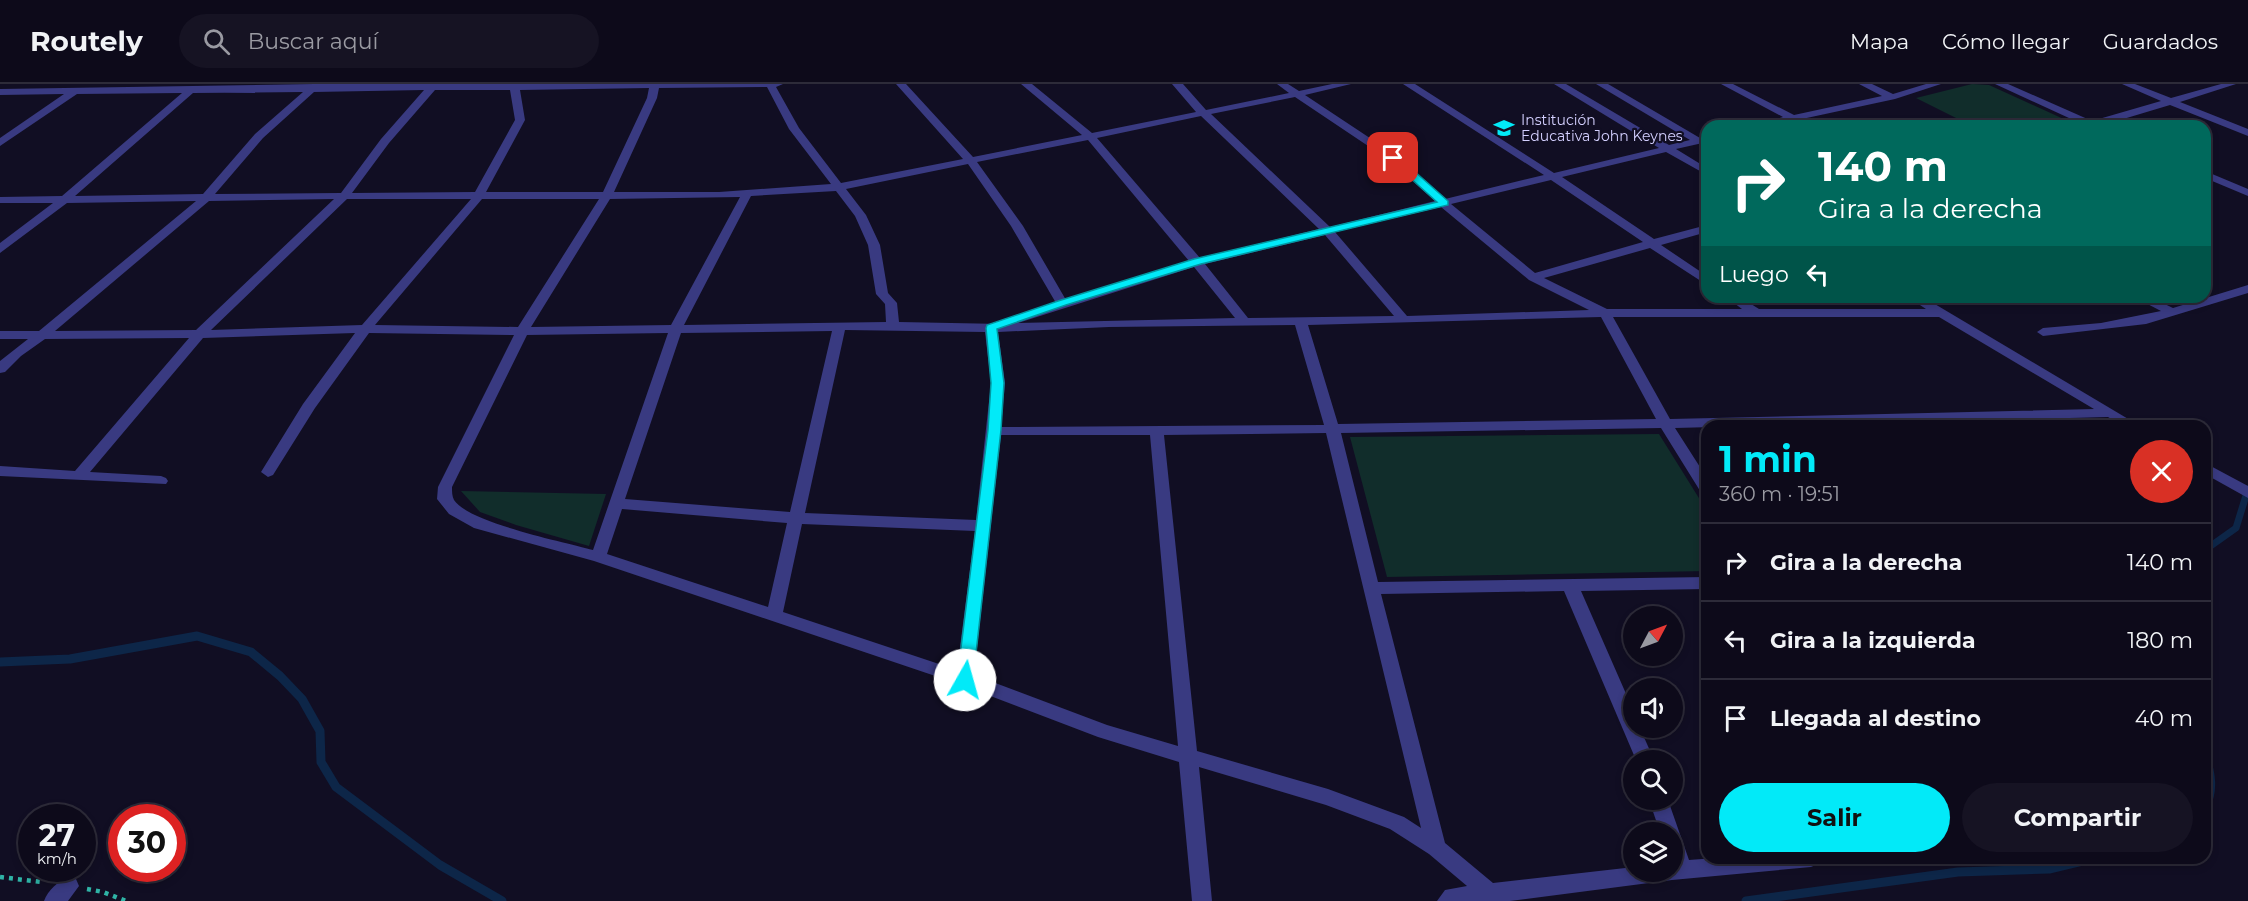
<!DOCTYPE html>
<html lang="es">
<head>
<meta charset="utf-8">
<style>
  :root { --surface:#0d0a1a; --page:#161323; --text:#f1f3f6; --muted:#9a9aa2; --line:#2d2b39; --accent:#02eaf8 }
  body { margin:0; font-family:Montserrat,sans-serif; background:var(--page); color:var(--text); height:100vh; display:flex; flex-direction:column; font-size:22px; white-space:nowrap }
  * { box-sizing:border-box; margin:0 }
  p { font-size:20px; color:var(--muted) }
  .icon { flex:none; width:33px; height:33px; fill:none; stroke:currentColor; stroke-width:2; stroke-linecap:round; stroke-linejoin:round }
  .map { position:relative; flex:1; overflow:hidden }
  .side { position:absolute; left:1701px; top:336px; width:510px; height:444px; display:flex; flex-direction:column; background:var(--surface); border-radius:18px; box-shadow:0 3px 9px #0003,0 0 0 2px var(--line) }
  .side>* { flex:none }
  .banner { position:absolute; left:1701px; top:36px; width:510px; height:183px; border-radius:18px; box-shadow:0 3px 9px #0003,0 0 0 2px var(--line); background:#00695c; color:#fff; overflow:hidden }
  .needle { width:39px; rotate:49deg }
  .tools { position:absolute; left:1623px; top:522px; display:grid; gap:12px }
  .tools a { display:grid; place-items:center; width:60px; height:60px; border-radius:50%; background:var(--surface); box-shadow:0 3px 9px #0003,0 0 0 2px var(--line); font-size:30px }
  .speed { position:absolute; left:18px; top:720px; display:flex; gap:12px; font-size:30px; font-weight:700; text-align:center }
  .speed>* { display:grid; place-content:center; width:78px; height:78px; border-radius:50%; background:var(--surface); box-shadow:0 3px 9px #0003,0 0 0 2px var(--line); line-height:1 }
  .speed small { font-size:15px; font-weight:400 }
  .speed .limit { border:9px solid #d22; background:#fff; color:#111 }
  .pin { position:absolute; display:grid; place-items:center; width:51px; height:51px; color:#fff; margin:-26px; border-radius:12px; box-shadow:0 3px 9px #0006 }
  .me { position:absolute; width:66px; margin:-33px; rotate:7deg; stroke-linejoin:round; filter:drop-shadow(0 0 4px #0008) }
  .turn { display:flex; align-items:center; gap:21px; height:126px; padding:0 18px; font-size:27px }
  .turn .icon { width:78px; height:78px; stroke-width:2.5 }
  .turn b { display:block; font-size:42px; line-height:51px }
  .then { display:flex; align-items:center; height:57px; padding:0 18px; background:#0003; gap:12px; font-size:22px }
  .round { display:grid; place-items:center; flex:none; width:63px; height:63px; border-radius:32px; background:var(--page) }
  .overview { display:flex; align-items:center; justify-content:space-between; height:102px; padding:0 18px }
  h1 { font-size:36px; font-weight:700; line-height:45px; color:var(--accent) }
  .primary-button { display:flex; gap:12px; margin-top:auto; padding:12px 18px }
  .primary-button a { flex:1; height:69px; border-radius:36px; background:var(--accent); color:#111; font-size:24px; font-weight:700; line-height:69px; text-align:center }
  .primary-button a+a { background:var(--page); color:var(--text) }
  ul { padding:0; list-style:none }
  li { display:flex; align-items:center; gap:18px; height:78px; padding:0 18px; border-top:2px solid var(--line) }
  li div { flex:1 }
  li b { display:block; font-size:22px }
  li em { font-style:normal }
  header { display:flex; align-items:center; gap:36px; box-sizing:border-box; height:84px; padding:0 30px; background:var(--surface); border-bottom:2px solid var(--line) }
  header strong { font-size:28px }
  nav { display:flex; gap:33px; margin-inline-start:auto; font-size:21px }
  .search { width:420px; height:54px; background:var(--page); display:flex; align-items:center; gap:15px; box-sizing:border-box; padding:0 21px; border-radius:33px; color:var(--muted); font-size:22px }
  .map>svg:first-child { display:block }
  .green { fill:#112d2b }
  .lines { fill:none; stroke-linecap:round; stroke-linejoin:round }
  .stream-far1 { stroke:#0d2648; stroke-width:7 }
  .stream { stroke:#0d2648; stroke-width:9 }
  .path { stroke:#2fb3a6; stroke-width:4.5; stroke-dasharray:4 5; stroke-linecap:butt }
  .minor { fill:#393a81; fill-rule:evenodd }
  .route { fill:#02eaf8; stroke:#0198a1; stroke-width:1.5 }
  .labels { text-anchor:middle; stroke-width:4.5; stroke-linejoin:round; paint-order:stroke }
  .far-poi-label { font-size:14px; fill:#d4d0ff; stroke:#110e23; text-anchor:start }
</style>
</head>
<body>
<header>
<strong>Routely</strong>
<div class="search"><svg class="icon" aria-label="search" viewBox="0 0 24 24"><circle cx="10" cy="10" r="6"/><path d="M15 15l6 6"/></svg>Buscar aquí</div>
<nav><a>Mapa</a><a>Cómo llegar</a><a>Guardados</a></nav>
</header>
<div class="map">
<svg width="2248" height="817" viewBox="0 0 2248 817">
  <rect width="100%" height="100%" fill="#110e23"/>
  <!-- green -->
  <path class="green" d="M1972,0l17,1 79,36 -22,5h-74l-56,-28z
    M1659,350l48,77v60l-320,6 -37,-140z
    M461,407l145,3 -17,52 -73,-21 -36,-13z"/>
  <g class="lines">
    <!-- stream-far1 -->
    <path class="stream-far1" d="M2205,466l31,-22 12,-39"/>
    <!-- stream -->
    <path class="stream" d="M0,578l70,-3 127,-23 54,16 29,24 22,23 18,32 1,31 15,25 104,78 62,36
      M2205,671c6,19 9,35 0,53
      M1746,817l212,-29 91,-3 46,-11"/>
    <!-- path -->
    <path class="path" d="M0,793l41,5
      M87,805l16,3 23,9"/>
    <!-- minor -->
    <path class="minor" d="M314,0h469l-7,3 23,41 42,55 122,-24 -67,-75h10l67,73 109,-22 -61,-51h11l60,49 104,-21 -24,-28h11l23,26 83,-17 -12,-9h11l11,7 33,-7h19l-46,11 92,61 48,43 99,-24 -141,-91h12l139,89 105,-25 -105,-64h12l103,61 21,-5 -94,-56h12l92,54 7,-2v6l-31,7 31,19v7l-41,-23 -104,25 92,62 53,-14v7l-46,13 46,31v9l-57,-37 -106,30 63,31h135l-16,-12h14l19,12h167l-18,-12h15l217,129h-17l-15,-9 -433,11 32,50v17l-5,-1 -41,-66 -320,5 37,149 329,-5v12l-126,2 53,121v16h6l14,32h-18l-72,-169 -183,3 64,249 48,40 141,-16v5h38v-40h-12l-11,-32h19l21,60 26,-2h106l-3,6 -7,3 -139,13 -162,21h-73l8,-11 22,-4 -38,-32 -39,-25 -64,-24 -127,-38 13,134h-20l-13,-139 -81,-25 -139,-53 -365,-123 -120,-33 -25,-14 -12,-15 1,-12 76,-152 -145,-2 -54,75 -42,67 -5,2 -7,-5 42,-68 52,-71 -152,5 -113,134 71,4 5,2 2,3 -2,3 -166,-8v-10l75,5 114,-133 -144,1 -24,17 -16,16 -5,1v-12l28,-22h-28v-8h39l157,-130 -129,2 -67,50v-10l53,-40h-53v-6l62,-1 120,-103 -105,1 -77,52v-8l64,-44 -64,1v-6zM767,3l22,42 42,55 -112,8h-105l43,-94 2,-10zM649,4l-2,10 -44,94h-117l39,-72 -5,-30zM424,6l-43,49 -40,54 -126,1 48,-56 51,-46zM435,6h75l5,30 -40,72 -123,1 37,-50zM303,8l-48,42 -52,60 -128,2 118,-103zM1295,13l94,63 46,41 -105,26 -119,-113zM1201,32l118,113 -119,29 -103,-120zM1088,56l101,121 -123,39 -43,-74 -46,-64zM968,80l43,62 45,77 -52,16 -1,5 -104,-2 -2,-19 -9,-10 -8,-48 -14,-30 -20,-26zM1551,96l92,62 -108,31 -84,-69zM836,107l19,25 13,29 8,49 9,10 1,18 -202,3 67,-129zM740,113l-69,128 -140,2 79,-128zM334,115l-138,131 -141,1 154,-130zM347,115h124l-109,126 -151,5zM482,115h117l-81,128 -143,-2zM1441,123l88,73 60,30 -182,6 -72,-84zM1325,151l69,81 -146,2 -43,-54zM1194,183l41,51 -217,5zM1601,233l55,102 -318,5 -30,-99zM1613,233h326l155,92 -424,10zM1295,241l29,100 -323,2 4,-44 -7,-51 111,-5zM845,246l140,2 6,51 -15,137 -171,-7zM832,247l-42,181 -165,-13 56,-166zM668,249l-75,217c-29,-8 -124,-27 -139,-50 -2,-4 -2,-8 -2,-13l75,-152zM1326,349l95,395 -17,-11 -76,-28 -131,-38 -33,-316zM1001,351h149l28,311 -71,-21 -133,-50zM622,425l165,14 -19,84 -161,-53zM802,440l173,7 -18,139 -174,-58z
      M1721,0h12l61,31 88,-19 -23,-12h13l21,10 33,-10h15l-46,15 -93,20 11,7h-13l-9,-5 -21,5h-19l32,-9z
      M1995,0h13l84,37 69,-20 -39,-17h13l36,14 50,-14h15l-56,18 68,27v7l-78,-31 -70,21h-20l2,-2z
      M2205,87l43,18v7l-43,-18z
      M2248,201v8l-102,31 -103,12 -6,-4 6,-4 58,-5 60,-12 -27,-14h16l23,11z
      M2205,379l43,23v12l-43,-24z
      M69,793l7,2 3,7 -11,15h-24c4,-11 14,-20 25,-24z"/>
  </g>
  <!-- route -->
  <path class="route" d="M1390,71h6l52,46v4l-247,59 -135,41 -69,24 7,54 -3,47 -28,250 -2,4 -6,2 -6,-2 -2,-4 31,-250 3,-47 -5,-55 1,-3 71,-24 136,-42 243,-57 -47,-42z"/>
  <!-- icons -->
  <defs>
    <g id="school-bare" transform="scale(1.62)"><path d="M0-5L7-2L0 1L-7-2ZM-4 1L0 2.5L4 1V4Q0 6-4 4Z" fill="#02eaf8" stroke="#110e23" stroke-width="2.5" paint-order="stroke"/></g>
  </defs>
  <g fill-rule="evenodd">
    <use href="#school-bare" x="1504" y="44"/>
  </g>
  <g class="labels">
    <!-- far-poi labels -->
    <g class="far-poi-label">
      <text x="1521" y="41">Institución<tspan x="1521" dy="16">Educativa John Keynes</tspan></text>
    </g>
  </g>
</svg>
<div class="tools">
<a><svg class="needle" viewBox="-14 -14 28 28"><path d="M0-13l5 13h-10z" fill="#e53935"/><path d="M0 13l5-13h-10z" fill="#9a9aa2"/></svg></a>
<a><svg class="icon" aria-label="sound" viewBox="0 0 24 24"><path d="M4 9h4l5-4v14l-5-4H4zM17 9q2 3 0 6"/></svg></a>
<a><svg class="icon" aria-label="search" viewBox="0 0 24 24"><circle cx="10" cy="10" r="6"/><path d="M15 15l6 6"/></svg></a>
<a><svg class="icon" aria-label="layers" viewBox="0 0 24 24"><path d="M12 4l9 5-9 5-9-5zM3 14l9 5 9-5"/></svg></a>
</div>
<div class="speed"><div>27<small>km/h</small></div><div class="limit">30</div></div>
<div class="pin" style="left:1393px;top:74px;background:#d93025"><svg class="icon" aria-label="arrive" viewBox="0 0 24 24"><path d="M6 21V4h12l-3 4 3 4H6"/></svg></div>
<svg class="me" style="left:965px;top:596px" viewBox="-20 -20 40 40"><circle r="19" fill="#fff"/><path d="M0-13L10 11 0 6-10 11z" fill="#02eaf8"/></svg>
<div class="banner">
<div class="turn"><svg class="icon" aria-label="right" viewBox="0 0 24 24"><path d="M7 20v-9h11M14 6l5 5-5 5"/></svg><div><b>140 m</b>Gira a la derecha</div></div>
<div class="then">Luego<svg class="icon" aria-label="left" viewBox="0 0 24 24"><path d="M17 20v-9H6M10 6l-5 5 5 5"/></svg></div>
</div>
<section class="side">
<div class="overview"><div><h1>1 min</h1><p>360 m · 19:51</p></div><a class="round" style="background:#d93025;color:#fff"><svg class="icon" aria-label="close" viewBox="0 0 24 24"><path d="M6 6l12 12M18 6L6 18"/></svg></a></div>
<ul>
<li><svg class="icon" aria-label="right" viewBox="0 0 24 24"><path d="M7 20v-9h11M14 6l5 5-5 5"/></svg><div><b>Gira a la derecha</b></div><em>140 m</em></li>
<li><svg class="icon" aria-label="left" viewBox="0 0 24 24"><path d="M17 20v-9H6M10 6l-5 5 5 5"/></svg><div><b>Gira a la izquierda</b></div><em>180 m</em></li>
<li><svg class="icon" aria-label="arrive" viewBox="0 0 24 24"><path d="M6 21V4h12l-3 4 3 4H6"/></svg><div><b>Llegada al destino</b></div><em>40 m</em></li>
</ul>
<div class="primary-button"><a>Salir</a><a>Compartir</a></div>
</section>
</div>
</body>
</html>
